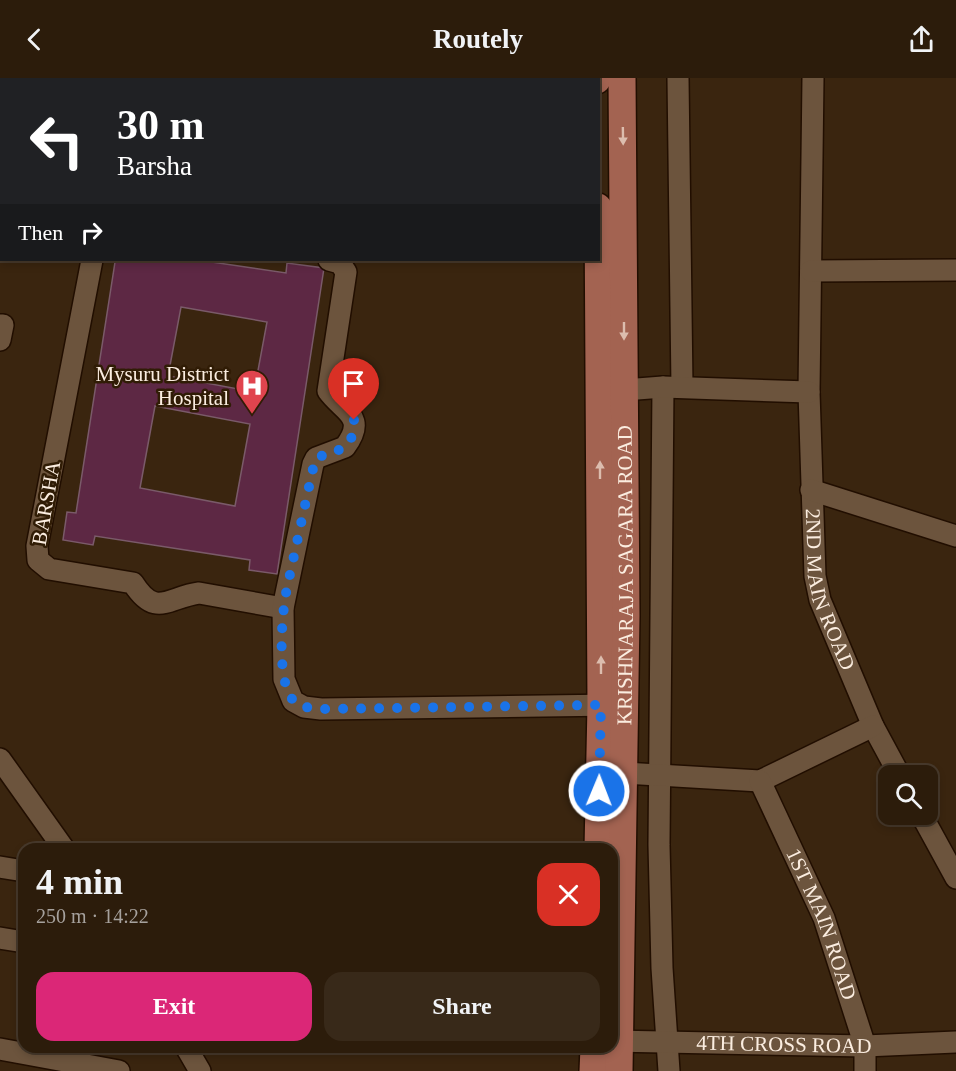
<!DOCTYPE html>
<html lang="en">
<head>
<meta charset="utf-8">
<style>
  :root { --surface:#2c1c0b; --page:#382919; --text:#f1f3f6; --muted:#a6a19d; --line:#483a2c; --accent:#db2777 }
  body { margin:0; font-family:Georgia,serif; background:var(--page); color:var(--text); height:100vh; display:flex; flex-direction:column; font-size:22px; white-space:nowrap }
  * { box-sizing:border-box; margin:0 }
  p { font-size:20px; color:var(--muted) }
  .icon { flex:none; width:33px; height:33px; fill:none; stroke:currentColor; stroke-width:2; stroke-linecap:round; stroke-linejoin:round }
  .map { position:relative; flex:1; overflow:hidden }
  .drawer { position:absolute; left:18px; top:765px; width:600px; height:210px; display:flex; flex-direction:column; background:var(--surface); border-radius:18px; box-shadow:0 3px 9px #0003,0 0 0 2px var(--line) }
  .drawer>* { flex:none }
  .banner { position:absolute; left:0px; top:0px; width:600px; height:183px; box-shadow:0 3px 9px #0003,0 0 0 2px var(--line); background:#202124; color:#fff; overflow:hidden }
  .buttons { position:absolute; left:878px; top:687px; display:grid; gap:12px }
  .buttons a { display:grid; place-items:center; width:60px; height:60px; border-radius:12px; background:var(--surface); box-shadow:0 3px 9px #0003,0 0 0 2px var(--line); font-size:30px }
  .pin { position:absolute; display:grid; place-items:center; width:51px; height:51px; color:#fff; margin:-62px -26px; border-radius:50% 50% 50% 0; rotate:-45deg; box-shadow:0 0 6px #0007 }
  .pin .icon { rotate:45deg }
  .me { position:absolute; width:66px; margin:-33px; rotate:1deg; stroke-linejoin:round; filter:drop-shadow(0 0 4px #0008) }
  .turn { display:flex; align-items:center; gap:21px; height:126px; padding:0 18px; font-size:27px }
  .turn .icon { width:78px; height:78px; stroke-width:2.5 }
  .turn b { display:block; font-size:42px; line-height:51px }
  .then { display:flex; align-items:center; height:57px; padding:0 18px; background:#0003; gap:12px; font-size:22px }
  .round { display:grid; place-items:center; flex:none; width:63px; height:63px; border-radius:18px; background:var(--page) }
  .headline { display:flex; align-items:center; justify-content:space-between; height:102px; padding:0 18px }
  h1 { font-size:36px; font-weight:700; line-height:45px }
  .cta { display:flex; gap:12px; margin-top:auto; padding:12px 18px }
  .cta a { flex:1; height:69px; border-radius:18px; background:var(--accent); color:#fff; font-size:24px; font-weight:700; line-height:69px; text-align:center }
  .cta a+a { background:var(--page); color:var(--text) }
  header { display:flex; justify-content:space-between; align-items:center; height:78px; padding:0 18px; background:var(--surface); font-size:27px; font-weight:700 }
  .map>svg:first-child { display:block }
  .building { fill:#5d2844; stroke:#7a5a69; stroke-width:1.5; fill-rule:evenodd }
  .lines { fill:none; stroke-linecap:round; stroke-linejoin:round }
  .minor-casing { stroke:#210e00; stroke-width:24 }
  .major-casing { stroke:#210e00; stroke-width:30 }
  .minor { stroke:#6c543d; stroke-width:21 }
  .major { stroke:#a36351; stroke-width:27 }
  .oneway { fill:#dcbdae }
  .route { stroke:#1a73e8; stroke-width:10; stroke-dasharray:0 18 }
  .labels { text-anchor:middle; stroke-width:5; stroke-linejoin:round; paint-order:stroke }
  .poi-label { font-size:21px; fill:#fbede0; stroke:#301c05; text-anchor:end }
  .street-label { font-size:21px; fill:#fbede0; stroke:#301c05 }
</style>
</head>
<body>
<header><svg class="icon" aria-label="back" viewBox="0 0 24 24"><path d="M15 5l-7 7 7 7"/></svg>Routely<svg class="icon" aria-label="share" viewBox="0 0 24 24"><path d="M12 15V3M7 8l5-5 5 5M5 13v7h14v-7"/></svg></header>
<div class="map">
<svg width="956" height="993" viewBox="0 0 956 993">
  <rect width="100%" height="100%" fill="#3a250f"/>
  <!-- building -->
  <path class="building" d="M105,182h93l88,13 1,-10 37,5 -47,306 -28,-4 1,-10 -155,-24 -2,9 -30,-5 4,-28 9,1 39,-251zM181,229l86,15 -13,70 -86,-16zM155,328l95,18 -15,82 -95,-18z"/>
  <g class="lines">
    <!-- minor casing -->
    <g class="minor-casing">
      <g id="minor">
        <path d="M678,0l4,309"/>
        <path id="s1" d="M813,0l-4,314 6,184 5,24 53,126 27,50"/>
        <path d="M0,63h2"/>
        <path d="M0,152v1"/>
        <path d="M92,182l-55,286 1,14 11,9 84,14c23,36 35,14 66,10l84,15"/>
        <path d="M329,182l11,3 6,9 -18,119c15,21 40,25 17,56l-29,11 -3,6 -30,144 1,71 9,22 11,6 17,2 294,-4"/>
        <path d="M811,193l145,-1"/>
        <path d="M0,247h3l-3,15"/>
        <path d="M663,309l-4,458 3,123 7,103"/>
        <path d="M624,312l39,-3 146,5"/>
        <path d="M811,412l145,46"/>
        <path d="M0,681l64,90"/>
        <path d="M624,695l136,8 113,-55"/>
        <path id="s2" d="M760,703l64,137 41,128v25"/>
        <path d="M921,736l35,64"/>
        <path d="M0,789l24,4"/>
        <path d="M0,860l24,4"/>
        <path id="s3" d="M612,963l253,5 91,-4"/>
        <path d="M186,969l14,24"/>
        <path d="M0,971l119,22"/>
      </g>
    </g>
    <!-- major casing -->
    <g class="major-casing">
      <g id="major">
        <path d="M597,0v2"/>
        <path d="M598,771l3,-144 -3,-498"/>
        <path d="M593,993l1,-24"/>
        <path id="s4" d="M619,993l7,-456 -4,-537"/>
      </g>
    </g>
    <!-- minor -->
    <use href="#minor" class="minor"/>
    <!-- major -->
    <use href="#major" class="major"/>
  </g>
  <!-- one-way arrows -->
  <defs><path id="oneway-solid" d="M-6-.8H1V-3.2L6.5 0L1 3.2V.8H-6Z" transform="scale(1.5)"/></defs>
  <g class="oneway">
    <use href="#oneway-solid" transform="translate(623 58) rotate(89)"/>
    <use href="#oneway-solid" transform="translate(624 253) rotate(90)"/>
    <use href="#oneway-solid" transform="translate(600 392) rotate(-90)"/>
    <use href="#oneway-solid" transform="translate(601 587) rotate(-90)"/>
  </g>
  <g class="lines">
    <!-- route -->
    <path class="route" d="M354,342c0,31 -15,29 -38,38l-2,6 -27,124c-5,23 -12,97 8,114 7,6 17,6 26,7l280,-4 -2,86"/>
  </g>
  <!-- icons -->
  <defs>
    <g id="hospital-pin" transform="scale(1.725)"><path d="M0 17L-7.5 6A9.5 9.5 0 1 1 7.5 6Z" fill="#e0444e" stroke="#301c05"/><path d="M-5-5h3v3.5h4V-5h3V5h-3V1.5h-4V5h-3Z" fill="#fff"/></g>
  </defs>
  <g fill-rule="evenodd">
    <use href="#hospital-pin" x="252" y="308"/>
  </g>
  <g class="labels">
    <!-- poi labels -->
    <g class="poi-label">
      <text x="229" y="303">Mysuru District<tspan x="229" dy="24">Hospital</tspan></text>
    </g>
    <!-- street labels -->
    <g class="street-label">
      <text transform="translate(46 425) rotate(-80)" y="7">BARSHA</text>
      <text dy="7" stroke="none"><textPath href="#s4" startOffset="496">KRISHNARAJA SAGARA ROAD</textPath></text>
      <text dy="7" stroke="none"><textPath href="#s1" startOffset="514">2ND MAIN ROAD</textPath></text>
      <text dy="7" stroke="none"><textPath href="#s2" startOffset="156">1ST MAIN ROAD</textPath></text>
      <text dy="7" stroke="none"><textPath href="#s3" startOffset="172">4TH CROSS ROAD</textPath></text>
    </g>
  </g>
</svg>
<div class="buttons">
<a><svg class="icon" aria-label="search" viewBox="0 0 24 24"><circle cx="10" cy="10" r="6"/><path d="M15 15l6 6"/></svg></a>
</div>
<div class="pin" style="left:354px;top:342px;background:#d93025"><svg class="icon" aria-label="arrive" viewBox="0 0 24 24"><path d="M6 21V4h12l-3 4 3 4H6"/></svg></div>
<svg class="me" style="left:599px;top:713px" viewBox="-20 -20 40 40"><circle r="17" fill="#1a73e8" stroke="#fff" stroke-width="3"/><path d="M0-11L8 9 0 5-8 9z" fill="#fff"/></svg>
<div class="banner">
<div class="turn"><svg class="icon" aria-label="left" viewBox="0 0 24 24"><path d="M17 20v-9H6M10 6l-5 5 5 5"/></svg><div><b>30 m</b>Barsha</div></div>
<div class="then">Then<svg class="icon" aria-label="right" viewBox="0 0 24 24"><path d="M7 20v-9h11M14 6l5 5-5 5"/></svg></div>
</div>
<section class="drawer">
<div class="headline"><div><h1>4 min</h1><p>250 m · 14:22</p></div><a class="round" style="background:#d93025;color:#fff"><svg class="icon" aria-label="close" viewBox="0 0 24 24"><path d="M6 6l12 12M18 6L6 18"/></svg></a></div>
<div class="cta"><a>Exit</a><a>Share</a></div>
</section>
</div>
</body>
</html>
